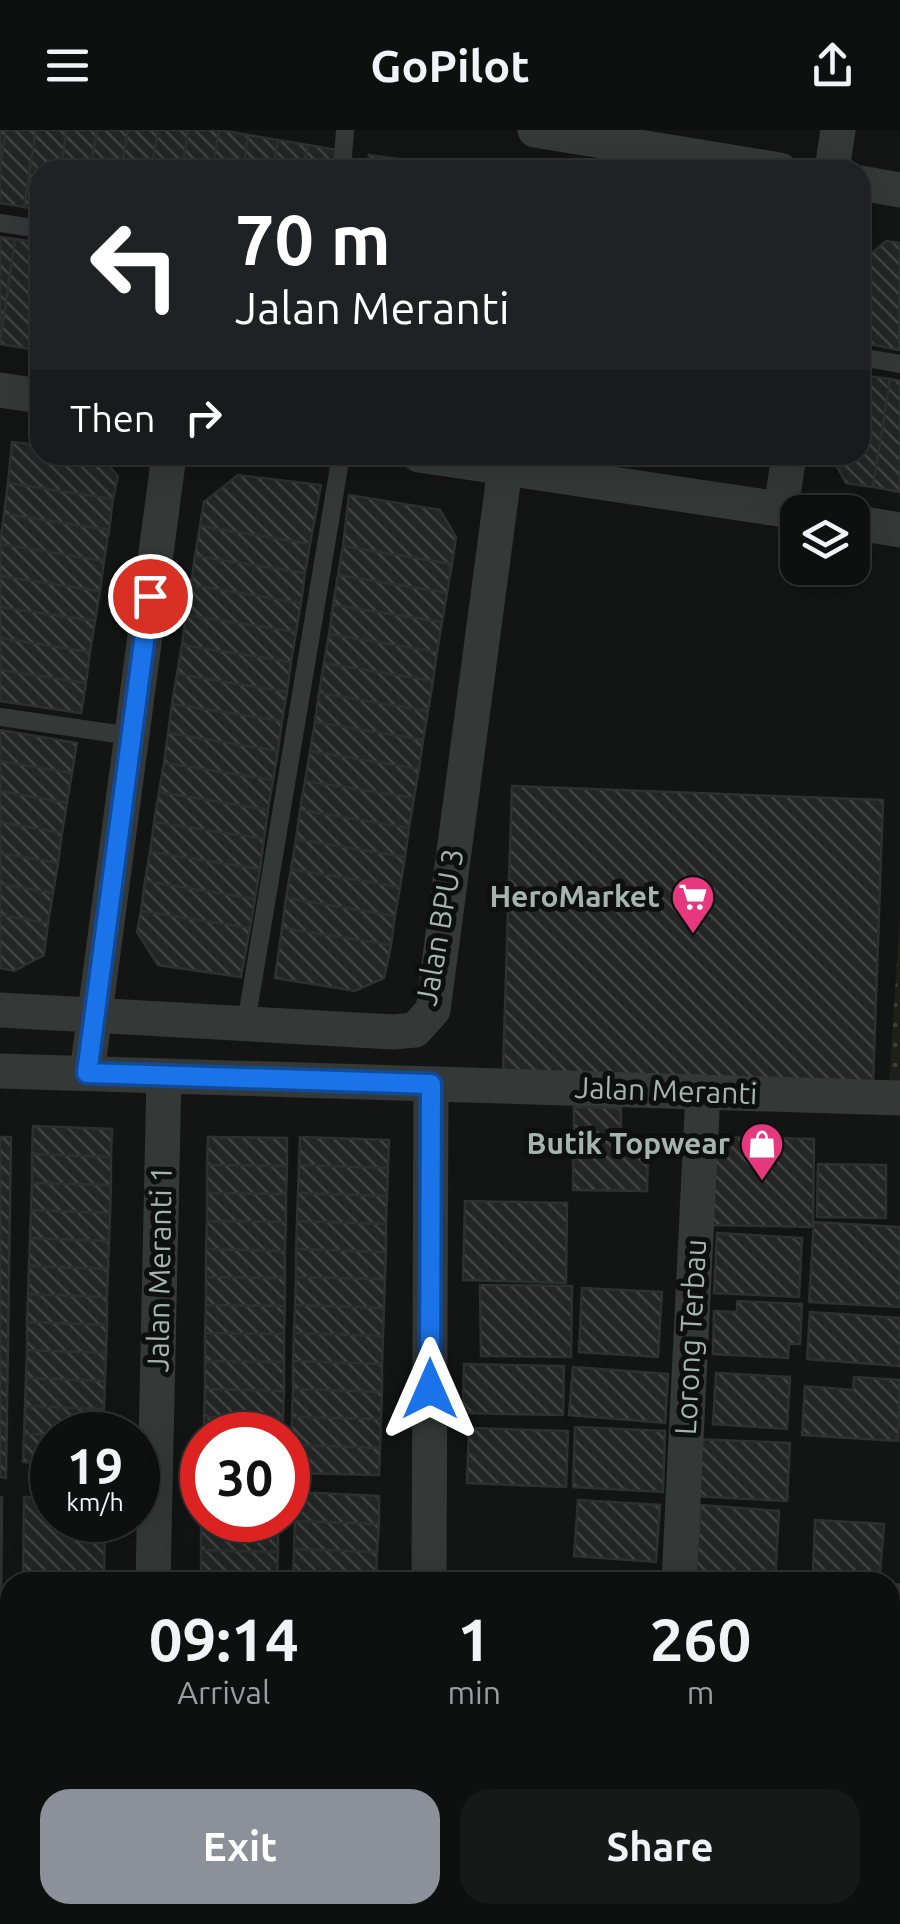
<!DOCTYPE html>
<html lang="en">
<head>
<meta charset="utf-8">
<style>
  :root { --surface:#0e1010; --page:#171919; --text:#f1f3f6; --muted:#9b9d9f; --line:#2e3030; --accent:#8c9099 }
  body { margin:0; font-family:Ubuntu,sans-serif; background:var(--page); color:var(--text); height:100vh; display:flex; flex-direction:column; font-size:38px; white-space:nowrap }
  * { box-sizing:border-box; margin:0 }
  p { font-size:32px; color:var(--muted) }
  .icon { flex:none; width:55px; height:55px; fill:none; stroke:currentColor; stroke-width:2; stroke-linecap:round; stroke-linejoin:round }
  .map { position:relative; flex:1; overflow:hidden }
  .details { position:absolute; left:0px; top:1442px; width:900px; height:352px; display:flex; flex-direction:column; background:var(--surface); border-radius:30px 30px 0 0; box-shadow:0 10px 40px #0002,0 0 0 2px var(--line) }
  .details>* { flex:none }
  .guide { position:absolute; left:30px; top:30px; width:840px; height:305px; border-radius:30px; box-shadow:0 10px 40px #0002,0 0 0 2px var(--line); background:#202124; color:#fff; overflow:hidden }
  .controls { position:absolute; left:780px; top:365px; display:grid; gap:20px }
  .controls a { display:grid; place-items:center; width:90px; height:90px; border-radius:20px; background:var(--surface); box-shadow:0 10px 40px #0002,0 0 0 2px var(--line); font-size:50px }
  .speed { position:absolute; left:30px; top:1282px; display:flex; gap:20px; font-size:50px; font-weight:700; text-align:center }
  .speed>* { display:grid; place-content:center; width:130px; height:130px; border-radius:50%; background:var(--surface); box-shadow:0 10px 40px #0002,0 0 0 2px var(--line); line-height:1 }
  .speed small { font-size:25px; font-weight:400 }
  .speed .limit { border:15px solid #d22; background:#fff; color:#111 }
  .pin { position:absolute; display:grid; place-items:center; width:85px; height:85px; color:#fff; margin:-42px; border:5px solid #fff; border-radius:50%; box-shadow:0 2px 10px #0007 }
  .me { position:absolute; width:110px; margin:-55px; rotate:0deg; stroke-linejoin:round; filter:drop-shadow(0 0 8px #0008) }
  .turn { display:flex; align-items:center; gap:35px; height:210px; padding:0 40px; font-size:45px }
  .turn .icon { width:130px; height:130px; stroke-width:2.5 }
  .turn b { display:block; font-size:70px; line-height:85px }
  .then { display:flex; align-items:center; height:95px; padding:0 40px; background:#0003; gap:20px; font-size:38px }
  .eta { display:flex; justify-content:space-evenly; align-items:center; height:170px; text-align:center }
  .eta b { font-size:60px; font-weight:700; line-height:70px }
  .button { display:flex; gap:20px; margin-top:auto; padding:20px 40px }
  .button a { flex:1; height:115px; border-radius:30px; background:var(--accent); color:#fff; font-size:40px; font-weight:700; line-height:115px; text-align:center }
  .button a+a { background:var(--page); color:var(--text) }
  header { display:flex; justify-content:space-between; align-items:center; height:130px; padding:0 40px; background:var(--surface); font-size:45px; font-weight:700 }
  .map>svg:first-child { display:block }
  .grass { fill:url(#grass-dots) }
  .building { fill:url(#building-back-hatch); stroke:#2d3130; stroke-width:2.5 }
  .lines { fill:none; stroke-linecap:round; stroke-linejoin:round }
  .service { stroke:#343938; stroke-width:18 }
  .minor { stroke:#343938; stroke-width:35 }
  .route-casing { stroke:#114b97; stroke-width:25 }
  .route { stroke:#1a73e8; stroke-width:18 }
  .labels { text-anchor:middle; stroke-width:10; stroke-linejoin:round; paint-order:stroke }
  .poi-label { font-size:30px; font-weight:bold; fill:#a5b4af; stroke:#0e1010; text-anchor:end }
  .street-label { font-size:30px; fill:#a5b4af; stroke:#0e1010 }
</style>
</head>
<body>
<header><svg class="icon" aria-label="menu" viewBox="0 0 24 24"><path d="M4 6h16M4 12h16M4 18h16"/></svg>GoPilot<svg class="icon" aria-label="share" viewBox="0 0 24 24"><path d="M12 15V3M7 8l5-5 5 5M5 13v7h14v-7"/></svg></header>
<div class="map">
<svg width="900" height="1794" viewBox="0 0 900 1794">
  <defs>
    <pattern id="grass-dots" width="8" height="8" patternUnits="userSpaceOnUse" patternTransform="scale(2.5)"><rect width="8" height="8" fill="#1f1f1a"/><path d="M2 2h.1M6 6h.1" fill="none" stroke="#3d3d39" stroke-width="1.8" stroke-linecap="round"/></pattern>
    <pattern id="building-back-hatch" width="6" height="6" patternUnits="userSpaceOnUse" patternTransform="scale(2.5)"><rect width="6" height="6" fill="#232625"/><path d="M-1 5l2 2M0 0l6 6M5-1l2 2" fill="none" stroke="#404342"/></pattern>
  </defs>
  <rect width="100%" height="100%" fill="#131515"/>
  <!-- grass -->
  <path class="grass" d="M900,785v171h-11z"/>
  <!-- building -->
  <path class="building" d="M0,0h6l-6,36z
    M6,0h30l-12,77 -24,-4v-37z
    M36,0h31l-7,40h-20v40l-16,-3z
    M67,0h30l-7,40h-30z
    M97,0h31l-7,40h-31z
    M128,0h30l-7,40h-30z
    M158,0h30l-6,40h-31z
    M188,0h31l-7,40h-30z
    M219,0l29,5 -5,35h-31z
    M248,5l30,5 -5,30h-30z
    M278,10l30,5 -5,25h-30z
    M308,15l29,5 -3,20h-31z
    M369,25l30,4 -2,11h-30z
    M399,29l29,6 -1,5h-30z
    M0,107l15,2 -15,105z
    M15,109l25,4v36l-10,70 -30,-5z
    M886,111l14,2 -1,107 -39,-8 1,-80z
    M40,149v71l-10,-1z
    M860,245l30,4 -17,108 -27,-4 -15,-27 29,-1z
    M890,249l10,2v111l-27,-5z
    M12,312l28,3v10h60l18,21 -5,23 -105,-16z
    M238,345l83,10 -11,59 -110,-18 4,-24z
    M8,353l105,16 -4,31 -105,-16z
    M349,365l91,15 16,27 -4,27 -109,-18z
    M4,384l105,16 -5,31 -104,-17z
    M200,396l110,18 -5,29 -110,-17z
    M0,414l104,17 -4,30 -100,-15z
    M343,416l109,18 -5,29 -109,-18z
    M195,426l110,17 -4,30 -110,-18z
    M338,445l109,18 -5,29 -109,-17z
    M0,446l100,15 -5,30 -95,-14z
    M191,455l110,18 -5,29 -110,-17z
    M333,475l109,17 -5,30 -108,-18z
    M0,477l95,14 -5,31 -90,-14z
    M186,485l110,17 -5,30 -109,-17z
    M329,504l108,18 -4,29 -109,-18z
    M0,508l90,14 -4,31 -86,-13z
    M182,515l109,17 -4,30 -110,-18z
    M324,533l109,18 -5,30 -109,-18z
    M0,540l86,13 -5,30 -81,-12z
    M177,544l110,18 -5,29 -110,-17z
    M319,563l109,18 -5,29 -108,-18z
    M172,574l110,17 -4,30 -110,-18z
    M315,592l108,18 -4,29 -109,-18z
    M0,600l77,13 -5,30 -72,-12z
    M168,603l110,18 -5,29 -109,-17z
    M310,621l109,18 -5,29 -109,-17z
    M0,631l72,12 -5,30 -67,-12z
    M164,633l109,17 -5,30 -109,-18z
    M305,651l109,17 -5,30 -109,-18z
    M512,656l371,14 -10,284 -370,-14z
    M0,661l67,12 -5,30 -62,-11z
    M159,662l109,18 -4,29 -110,-17z
    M300,680l109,18 -4,29 -109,-18z
    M0,692l62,11 -4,30 -58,-10z
    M154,692l110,17 -4,30 -110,-17z
    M296,709l109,18 -5,30 -109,-18z
    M150,722l110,17 -5,30 -110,-18z
    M0,723l58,10 -5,30 -53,-9z
    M291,739l109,18 -5,29 -109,-18z
    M145,751l110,18 -5,29 -109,-17z
    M0,754l53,9 -5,30 -48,-8z
    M286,768l109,18 -4,29 -109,-17z
    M141,781l109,17 -9,49 -83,-12 -21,-33z
    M0,785l48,8 -4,32 -30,16 -14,-3z
    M282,798l109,17 -7,33 -29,13 -80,-13z
    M574,977l47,1v39h27l-1,44 -74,-1z
    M33,996l79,3 -1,28 -79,-3z
    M0,1007h11l-5,341 -6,-1z
    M208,1007l79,1v28l-80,-1z
    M300,1007l89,3 -1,28 -89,-3z
    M712,1007l102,2 -1,88 -103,-2z
    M32,1024l79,3v28l-79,-2z
    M818,1034l68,1v53l-69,-1z
    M207,1035l80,1 -1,28 -79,-1z
    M299,1035l89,3 -1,28 -89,-3z
    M32,1053l79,2 -1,28 -79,-3z
    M207,1063l79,1v28l-79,-1z
    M298,1063l89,3 -1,28 -89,-3z
    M465,1071l102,2 -1,80 -103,-3z
    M31,1080l79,3 -1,28 -79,-3z
    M207,1091l79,1 -1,29 -79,-2z
    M297,1091l89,3v28l-90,-3z
    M814,1092l86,5v80l-91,-5z
    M717,1103l85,5 -3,59 -85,-4z
    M30,1108l79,3 -1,28 -79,-3z
    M206,1119l79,2v27l-79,-1z
    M296,1119l90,3 -1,27 -89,-2z
    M29,1136l79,3 -1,28 -79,-3z
    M206,1147l79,1v28l-79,-1z
    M296,1147l89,2 -1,29 -89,-3z
    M480,1155l92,1 -1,71 -90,-1z
    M582,1158l80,4 -4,65 -79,-5z
    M28,1164l79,3v28l-80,-3z
    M737,1171l65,3 -2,40h-11l-1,14 -75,-4 1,-43 23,1z
    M206,1175l79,1 -1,28 -79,-1z
    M295,1175l89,3 -1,28 -89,-3z
    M810,1182l90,6v48l-93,-7z
    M27,1192l80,3 -1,28 -79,-3z
    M205,1203l79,1v28l-79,-1z
    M294,1203l89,3 -1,28 -89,-3z
    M27,1220l79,3 -1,28 -79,-3z
    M205,1231l79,1v29l-79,-2z
    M293,1231l89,3v28l-89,-3z
    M464,1234l100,2 -1,49 -100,-2z
    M573,1237l95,7 -3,49 -96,-8z
    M716,1243l74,4 -3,52 -74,-5z
    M854,1247l46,3 -2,61 -96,-6 3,-49 48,4z
    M26,1248l79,3 -1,28 -79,-3z
    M205,1259l79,2 -1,27 -79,-1z
    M293,1259l89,3 -1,27 -89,-2z
    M25,1276l79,3 -1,26 -79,-1z
    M204,1287l79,1v17h-79z
    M292,1287l89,2 -1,29 -89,-3z
    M575,1297l90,4 -2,61 -90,-5z
    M469,1298l99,3 -2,56 -99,-4z
    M24,1304l28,1v28l-29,-1z
    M695,1309l95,4 -3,58 -95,-5z
    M291,1315l89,3 -1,27 -89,-2z
    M296,1362l83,4v28l-84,-3z
    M202,1364v26h76v3l-77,-1z
    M0,1367h2l-2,253z
    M24,1367h28v23h53l-1,62h-81z
    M578,1370l82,5 -4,57 -82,-6z
    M701,1375l78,6 -4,71 -80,-1z
    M815,1390l69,4 -4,49 -67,-3z
    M295,1391l84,3 -2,28 -83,-3z
    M201,1392l77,1v29l-77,-2z
    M294,1419l83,3 -1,29 -83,-3z
    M201,1420l77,2 -1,28 -76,-2z
    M201,1448l76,2v2h-76z
    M293,1448l83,3v1h-83z
    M890,1618h10v89h-10z
    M0,1759l10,20 -10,5z
    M890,1765h10v29h-29l1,-9h18z
    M182,1785h74v9h-75z
    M287,1785h69v8l-69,-2z
    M466,1785h57v9h-56z
    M540,1785h48l1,9h-48z
    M659,1785h57l-1,9h-57z
    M766,1785l29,1 -1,8h-29z
    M807,1785h51l-1,9h-51z
    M287,1791l69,2v1h-69z"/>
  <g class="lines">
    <!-- service -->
    <path class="service" d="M342,40l3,-40
      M0,93l40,6
      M860,227l40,7
      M0,587l131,19
      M246,893l95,-568
      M273,1794v-9"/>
    <!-- minor -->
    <path class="minor" d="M535,0l245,40
      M832,40l6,-40
      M860,53l40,7
      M0,260l40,6
      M419,325l380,57
      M781,379l8,-54
      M852,392l48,8
      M0,880l393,22 22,-2 18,-20 72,-542
      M0,941l900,27
      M87,943l82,-618
      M153,1452l11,-506
      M429,1452l2,-498
      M679,1452l24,-490
      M890,1470l10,1
      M0,1635h10
      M890,1724h10
      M428,1785v9
      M130,1794v-9"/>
  </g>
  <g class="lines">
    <!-- route casing -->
    <g class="route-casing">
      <path id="route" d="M150,466l-63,477 344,11 -1,305"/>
    </g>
    <!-- route -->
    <use href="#route" class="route"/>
  </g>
  <!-- icons -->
  <defs>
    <g id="supermarket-pin" transform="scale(2.25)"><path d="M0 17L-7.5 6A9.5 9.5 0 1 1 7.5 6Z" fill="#e7387e" stroke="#0e1010"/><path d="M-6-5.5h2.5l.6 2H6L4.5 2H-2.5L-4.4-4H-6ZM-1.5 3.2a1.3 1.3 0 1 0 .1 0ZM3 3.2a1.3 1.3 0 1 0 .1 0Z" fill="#fff"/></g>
    <g id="shop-pin" transform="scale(2.25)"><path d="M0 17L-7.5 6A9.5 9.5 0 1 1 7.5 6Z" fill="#e7387e" stroke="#0e1010"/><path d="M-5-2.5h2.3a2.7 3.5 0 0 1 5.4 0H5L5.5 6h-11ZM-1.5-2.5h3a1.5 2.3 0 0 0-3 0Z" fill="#fff"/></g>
  </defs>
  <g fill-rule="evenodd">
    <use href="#supermarket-pin" x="693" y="767"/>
    <use href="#shop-pin" x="762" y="1014"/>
  </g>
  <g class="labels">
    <!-- poi labels -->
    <g class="poi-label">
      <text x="660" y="777">HeroMarket</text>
      <text x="730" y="1024">Butik Topwear</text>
    </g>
    <!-- street labels -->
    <g class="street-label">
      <text transform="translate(440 797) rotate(-80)" y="10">Jalan BPU 3</text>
      <text transform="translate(666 961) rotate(2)" y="10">Jalan Meranti</text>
      <text transform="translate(160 1139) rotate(-89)" y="10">Jalan Meranti 1</text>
      <text transform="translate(691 1207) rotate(-87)" y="10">Lorong Terbau</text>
    </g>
  </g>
</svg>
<div class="controls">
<a><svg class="icon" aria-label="layers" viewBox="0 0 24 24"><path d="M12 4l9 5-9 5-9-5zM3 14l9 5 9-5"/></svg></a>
</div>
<div class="speed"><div>19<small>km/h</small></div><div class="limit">30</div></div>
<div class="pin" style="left:150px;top:466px;background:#d93025"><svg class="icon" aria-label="arrive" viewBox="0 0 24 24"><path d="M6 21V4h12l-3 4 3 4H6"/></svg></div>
<svg class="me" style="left:430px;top:1259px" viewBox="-20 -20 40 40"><path d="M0-17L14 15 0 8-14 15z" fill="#1a73e8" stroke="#fff" stroke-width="4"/></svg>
<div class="guide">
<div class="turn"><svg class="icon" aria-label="left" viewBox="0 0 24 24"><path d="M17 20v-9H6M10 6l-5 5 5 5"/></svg><div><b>70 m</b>Jalan Meranti</div></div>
<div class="then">Then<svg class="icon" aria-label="right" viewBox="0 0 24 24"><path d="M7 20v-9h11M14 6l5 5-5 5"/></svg></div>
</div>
<section class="details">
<div class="eta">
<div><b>09:14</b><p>Arrival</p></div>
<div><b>1</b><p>min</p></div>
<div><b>260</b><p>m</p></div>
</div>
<div class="button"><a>Exit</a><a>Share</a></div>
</section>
</div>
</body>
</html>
